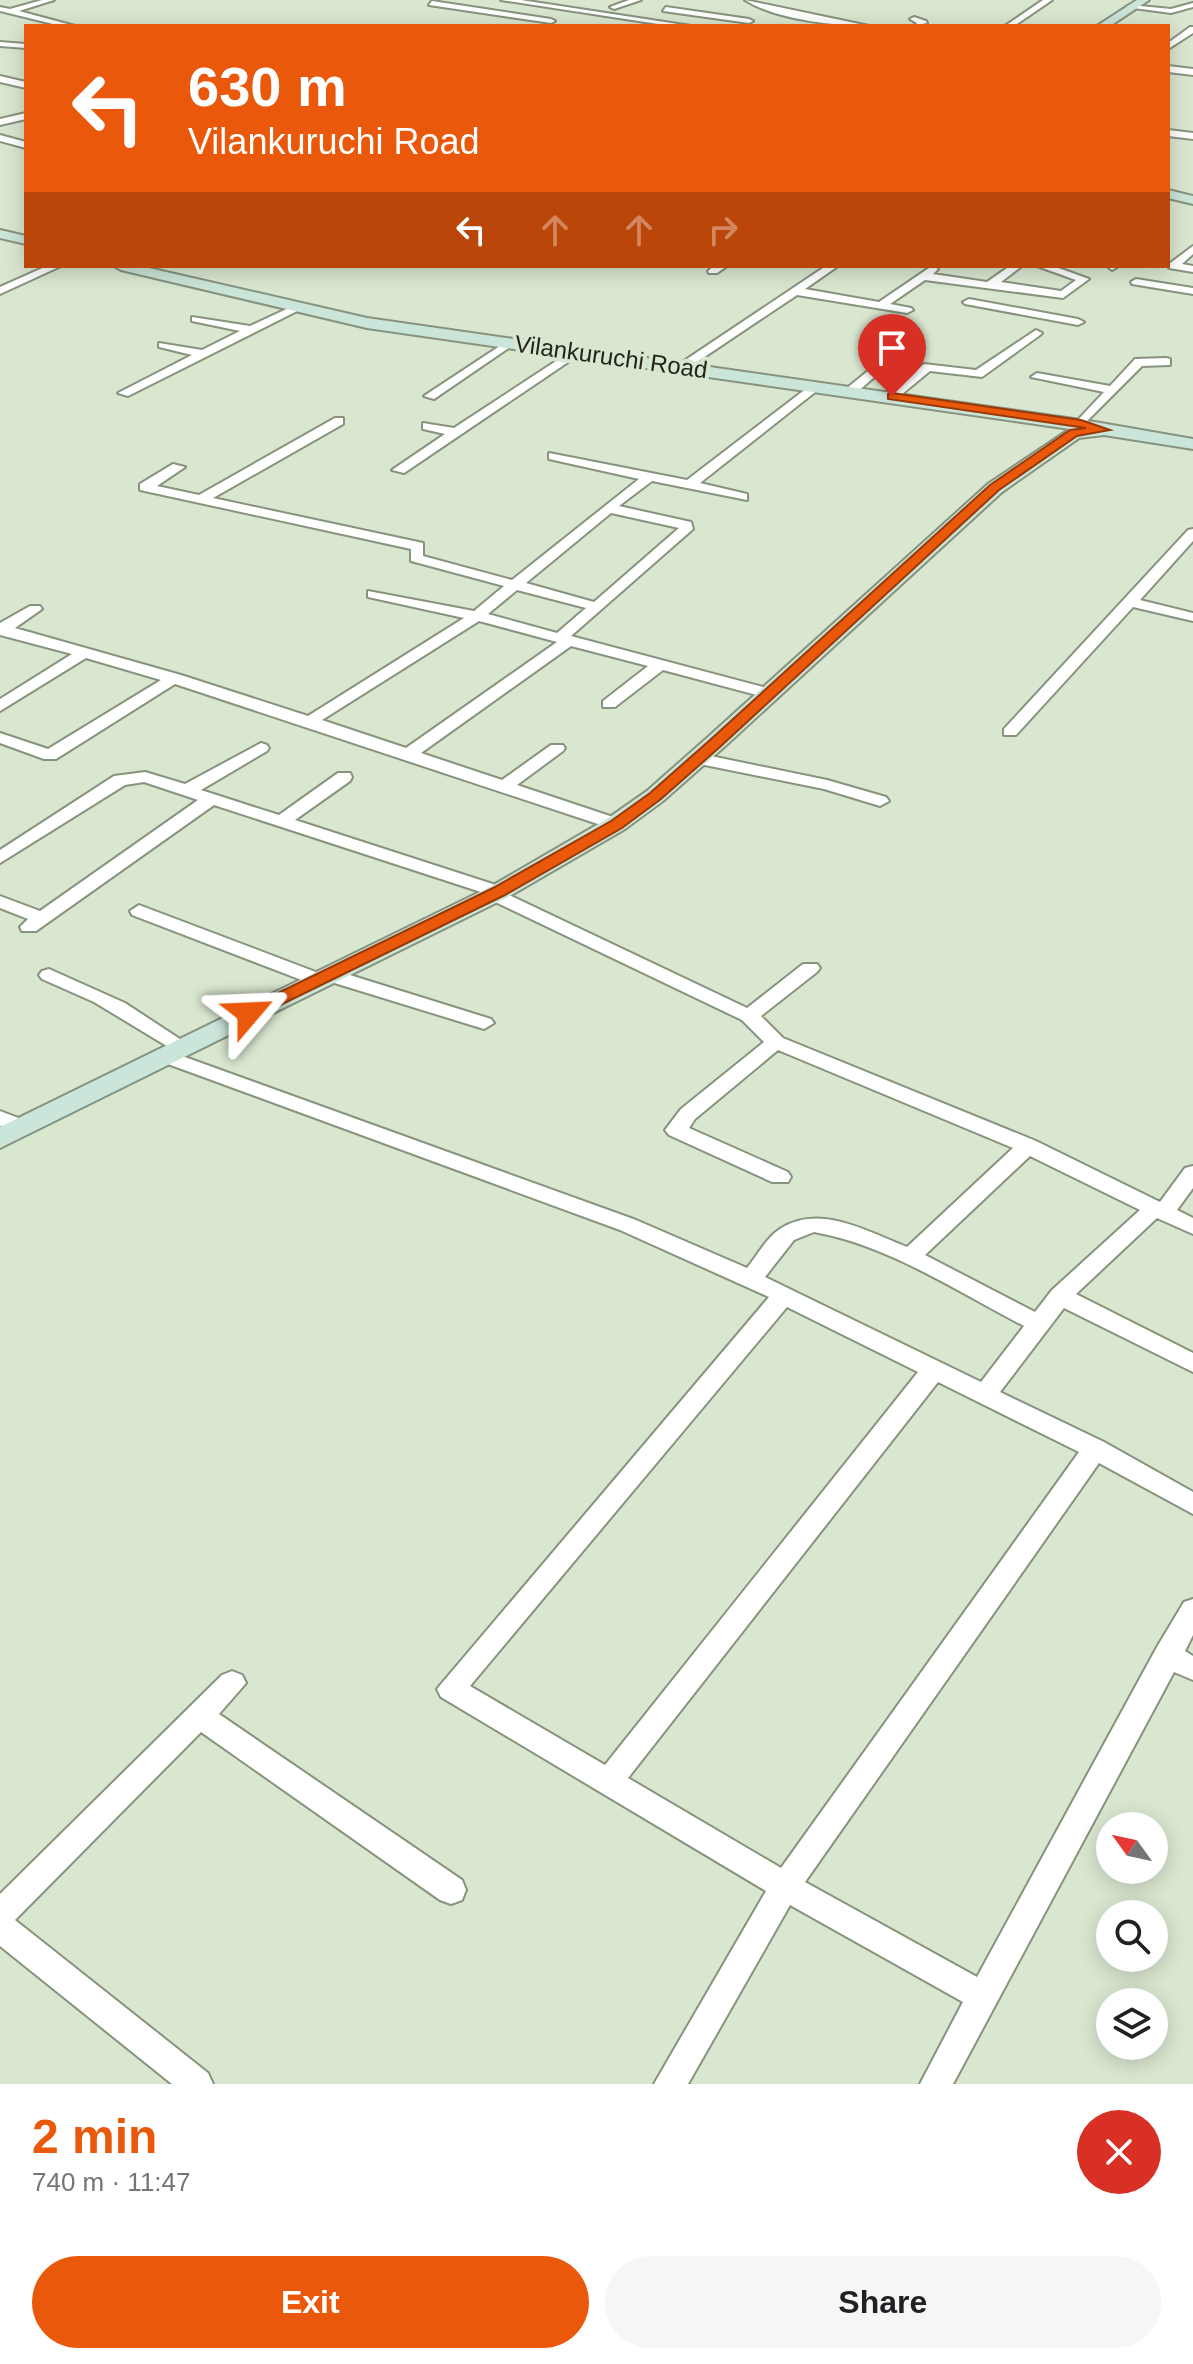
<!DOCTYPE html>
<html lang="en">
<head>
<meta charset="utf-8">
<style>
  :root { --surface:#fff; --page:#f6f6f6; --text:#202124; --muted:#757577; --accent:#ea580c }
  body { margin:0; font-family:Arial,sans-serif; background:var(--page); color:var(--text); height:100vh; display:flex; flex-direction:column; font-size:30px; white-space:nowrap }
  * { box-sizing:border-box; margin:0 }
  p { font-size:26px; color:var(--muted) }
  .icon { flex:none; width:44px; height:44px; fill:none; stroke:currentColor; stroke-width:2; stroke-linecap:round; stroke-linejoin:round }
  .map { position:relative; height:2084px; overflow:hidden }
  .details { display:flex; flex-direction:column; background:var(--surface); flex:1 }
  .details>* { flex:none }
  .hud { position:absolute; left:24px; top:24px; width:1146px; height:244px; border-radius:0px; box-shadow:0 4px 20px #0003; background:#ea580c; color:#fff; overflow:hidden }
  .needle { width:52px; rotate:303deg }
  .buttons { position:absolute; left:1096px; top:1812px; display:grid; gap:16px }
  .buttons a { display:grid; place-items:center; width:72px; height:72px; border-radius:50%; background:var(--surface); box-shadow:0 4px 20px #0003; font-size:40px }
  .pin { position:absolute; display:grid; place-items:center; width:68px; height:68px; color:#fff; margin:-82px -34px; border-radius:50% 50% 50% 0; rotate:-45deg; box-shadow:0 0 8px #0007 }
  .pin .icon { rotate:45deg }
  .me { position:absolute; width:88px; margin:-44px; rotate:64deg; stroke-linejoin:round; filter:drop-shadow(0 0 6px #0008) }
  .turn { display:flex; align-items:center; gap:28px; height:168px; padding:0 32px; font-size:36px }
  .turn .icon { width:104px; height:104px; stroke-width:2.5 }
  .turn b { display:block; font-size:56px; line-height:68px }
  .lanes { display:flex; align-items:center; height:76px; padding:0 32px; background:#0003; justify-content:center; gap:40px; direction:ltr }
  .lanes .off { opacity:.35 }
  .round { display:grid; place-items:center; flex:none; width:84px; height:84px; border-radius:42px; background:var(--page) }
  .head { display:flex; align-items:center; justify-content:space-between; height:136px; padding:0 32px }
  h1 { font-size:48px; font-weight:800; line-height:60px; color:var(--accent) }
  .action { display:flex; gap:16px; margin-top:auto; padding:16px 32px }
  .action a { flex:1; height:92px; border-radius:48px; background:var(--accent); color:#fff; font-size:32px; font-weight:800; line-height:92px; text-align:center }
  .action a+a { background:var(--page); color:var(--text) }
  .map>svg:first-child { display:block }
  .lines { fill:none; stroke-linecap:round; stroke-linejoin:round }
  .street-casing { stroke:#87937d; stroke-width:4 }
  .secondary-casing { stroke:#87937d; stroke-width:4 }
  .street { fill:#fff; fill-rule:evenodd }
  .secondary { fill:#cae5da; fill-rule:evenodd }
  .route { fill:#ea580c; stroke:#983908; stroke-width:2 }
  .labels { text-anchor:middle; stroke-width:8; stroke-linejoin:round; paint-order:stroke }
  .far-street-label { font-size:24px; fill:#21261d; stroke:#dae7d0 }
</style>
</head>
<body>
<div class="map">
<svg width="1193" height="2084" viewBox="0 0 1193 2084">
  <rect width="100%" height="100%" fill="#dae7d0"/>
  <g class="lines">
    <!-- street casing -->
    <g class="street-casing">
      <path id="street" d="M42,0h12l-35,11 56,15h-14l-61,-15v-4l10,2z
        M501,0h20l170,26h-20z
        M629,0h12l-27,9 -4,-2z
        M745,0l124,26c-36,0 -94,-7 -124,-26z
        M1043,0h9l-38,26h-9z
        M432,1l119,18 4,2 -4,2 -122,-18z
        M1193,3v4l-22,6 -45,-6 4,-2 41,4z
        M666,7l83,12 4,2 -4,2 -86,-12z
        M914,17l12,4 1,2 -14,3 4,-3 -7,-4z
        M1190,27h3v6l-25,16v-6z
        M0,42l26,2v4l-26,-2z
        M1168,66l25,3v6l-25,-3z
        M0,76l26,6v6l-26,-6z
        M26,113v6l-26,6v-6z
        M1168,130l25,3v6l-25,-3z
        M0,135l26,7v6l-26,-7z
        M1193,246v8l-11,10 11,2v6l-24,-4v-4z
        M47,266h14l-61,28v-7z
        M714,266h13l-10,7h-8l-1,-2z
        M826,266h12l-33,23 74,13 53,-36 6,3 -5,5 54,8 23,-16h12l-21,16 60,9 15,-11 -39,-14h16l36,13 -26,19 -138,-18 -35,24 21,4 2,2 -6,3 -110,-18 -112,75 -10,-3z
        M1107,266h10v1l-5,3z
        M1136,279l57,9v6l-61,-10 -1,-2z
        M969,299l109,20 6,3 -6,3 -113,-21 -2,-2z
        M295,305l10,2 -177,89 -10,-3 74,-38 -33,-8v-4l43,7 38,-19 -48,-10v-4l58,9z
        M1036,330l6,3 -2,2 -58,42 -52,-6 -34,28 -10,-3 38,-32 52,6z
        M916,332l4,1v4l-65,57h-8v-6z
        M509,340l6,3 -2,2 -79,54 -10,-3z
        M576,348l6,4 -2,2 -176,119 -12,-3 53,-36 -22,-5v-6l31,5z
        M1166,358l4,1v6l-28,1 -61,61 -6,-4 29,-31 -73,-15 6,-4 73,13 25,-27z
        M815,382l6,4 -2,3 -119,94 47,11v6l-95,-19 -33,25 72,16 2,7 -122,107 203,54v6l-6,2 -105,-28 -48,37h-12v-6l45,-35 -77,-20 -150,107 81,27 49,-35h12l2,3 -2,3 -46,34 105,35 3,4 -3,4h-12l-435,-144 -119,75h-12l-44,-16v-10l48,16 113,-69 -75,-22 -86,53v-12l72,-45 -72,-19v-12l30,-17h10l2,3 -27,19 166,47 127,41 156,-98 -96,-21v-6l106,20 30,-25 -93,-25v-12l-271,-59v-6l33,-20 12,3 -28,19 42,9 136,-77h8v6l-130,74 210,45v13l89,24 127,-101 -90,-20v-6l138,27zM611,513l68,15 -85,74 -68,-19zM517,590l69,18 -29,25 -69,-19zM479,621l78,21 -151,106 -84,-28z
        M1193,529v12l-53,59 53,13v8l-60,-14 -117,128h-12v-6l184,-199z
        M261,743l6,2 2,3 -2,3 -66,39 78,25 59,-42h12l2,4 -2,4 -55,39 210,68 2,6 240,114 56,-44h14l3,4 -3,4 -56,44 22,22 253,103 124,61 25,-34 8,-2v22l-16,22 16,8v16l-36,-16 -81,76 117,59v19l-129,-64 -64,84 104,50 89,50v22l-94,-51 -294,419 172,95 180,-330 27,-45 9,-3v36l-8,16 8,5v24l-19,-8 -221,412h-33l43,-82 -173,-97 -102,179h-34l112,-193 -325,-194 -4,-8 332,-392 -149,-67 -463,-170 -3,-4 10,-6 7,2 465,168 111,48c10,-12 20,-31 33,-39 40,-26 88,3 127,18l106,-99 -235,-98 -83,69 -6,9 99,44 3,5 -3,5h-16l-103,-47 -4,-5 16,-21 83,-67 -22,-22 -255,-122 -3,-5 -270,-88 -178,126h-14l-2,-4 8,-8 -28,-11v-12l40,15 158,-111 -54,-18 -19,3 -125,78v-13l114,-74 31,-4 40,12zM1030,1156l110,54 -88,80 -17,22 -110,-57zM814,1232c74,13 144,60 210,94l-43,56 -216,-105 29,-37zM787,1307l131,65 -313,393 -135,-79zM938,1382l141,70 -298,416 -153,-90z
        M696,753l131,27 59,17 3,4 -9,5 -56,-17 -134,-27 -2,-4 2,-4z
        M139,905l182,69 9,-5 7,2 154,48 3,4 -10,6 -156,-48 -9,5 -7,-2 -180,-69 -2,-4z
        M49,969l76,34 67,44 -10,6 -7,-2 -81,-49 -52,-23 -3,-4 3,-4z
        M0,1111l29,11 4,5 -11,7 -22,-8z
        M232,1671l10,4 4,8 -27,31 243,166 4,10 -4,10 -11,4 -11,-4 -239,-168 -186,188 193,153 5,11h-41l-172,-138v-52l222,-219z"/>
    </g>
    <!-- secondary casing -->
    <g class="secondary-casing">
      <path id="secondary" d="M1137,0h12l-39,26h-13z
        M1168,190l25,6v8l-25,-6z
        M0,230l26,6v8l-26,-6z
        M114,266h26l227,52 728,104 98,17v10l-89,-14 -25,3 -77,54 -279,256 -60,53 -38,28 -117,68 -508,251v-21l490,-240 117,-68 40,-28 60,-53 281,-254 82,-55 -703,-101 -246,-58z"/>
    </g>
    <!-- street -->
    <use href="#street" class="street"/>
    <!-- secondary -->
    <use href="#secondary" class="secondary"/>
  </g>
  <!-- route -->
  <path class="route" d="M892,393l189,27 29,10 -33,6 -78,54 -278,256 -60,53 -39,29 -117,67 -249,122h-13l-3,-4 3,-3 250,-122 118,-67 39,-28 60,-53 280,-255 80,-55 16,-2 -198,-29v-5z"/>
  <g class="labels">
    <!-- far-street labels -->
    <g class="far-street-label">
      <text transform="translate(611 357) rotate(8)" y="8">Vilankuruchi Road</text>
    </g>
  </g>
</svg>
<div class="buttons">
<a><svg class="needle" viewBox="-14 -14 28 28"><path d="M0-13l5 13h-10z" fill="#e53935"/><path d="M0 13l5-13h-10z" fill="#757577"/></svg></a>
<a><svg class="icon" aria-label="search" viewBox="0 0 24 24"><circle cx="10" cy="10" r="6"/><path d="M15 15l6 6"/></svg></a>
<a><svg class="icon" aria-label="layers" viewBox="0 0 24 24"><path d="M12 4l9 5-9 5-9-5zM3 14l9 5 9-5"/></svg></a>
</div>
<div class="pin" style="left:892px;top:396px;background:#d93025"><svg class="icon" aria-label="arrive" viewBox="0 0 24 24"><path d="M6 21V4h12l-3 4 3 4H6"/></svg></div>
<svg class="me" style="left:249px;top:1013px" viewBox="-20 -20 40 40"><path d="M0-17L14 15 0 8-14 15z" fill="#ea580c" stroke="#fff" stroke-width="4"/></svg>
<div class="hud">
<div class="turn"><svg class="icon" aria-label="left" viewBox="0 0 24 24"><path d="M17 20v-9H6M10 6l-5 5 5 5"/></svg><div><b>630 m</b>Vilankuruchi Road</div></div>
<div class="lanes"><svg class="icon" aria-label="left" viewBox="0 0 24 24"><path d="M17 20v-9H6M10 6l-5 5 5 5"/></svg><svg class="icon off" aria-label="ahead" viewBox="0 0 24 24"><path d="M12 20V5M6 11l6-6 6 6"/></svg><svg class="icon off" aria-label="ahead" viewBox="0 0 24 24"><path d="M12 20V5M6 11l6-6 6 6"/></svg><svg class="icon off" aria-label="right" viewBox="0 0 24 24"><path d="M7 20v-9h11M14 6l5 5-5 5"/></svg></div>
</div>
</div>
<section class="details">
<div class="head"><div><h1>2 min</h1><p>740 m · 11:47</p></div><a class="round" style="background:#d93025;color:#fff"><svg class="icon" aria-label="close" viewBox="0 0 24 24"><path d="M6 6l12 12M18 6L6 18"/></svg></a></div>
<div class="action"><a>Exit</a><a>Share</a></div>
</section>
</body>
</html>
